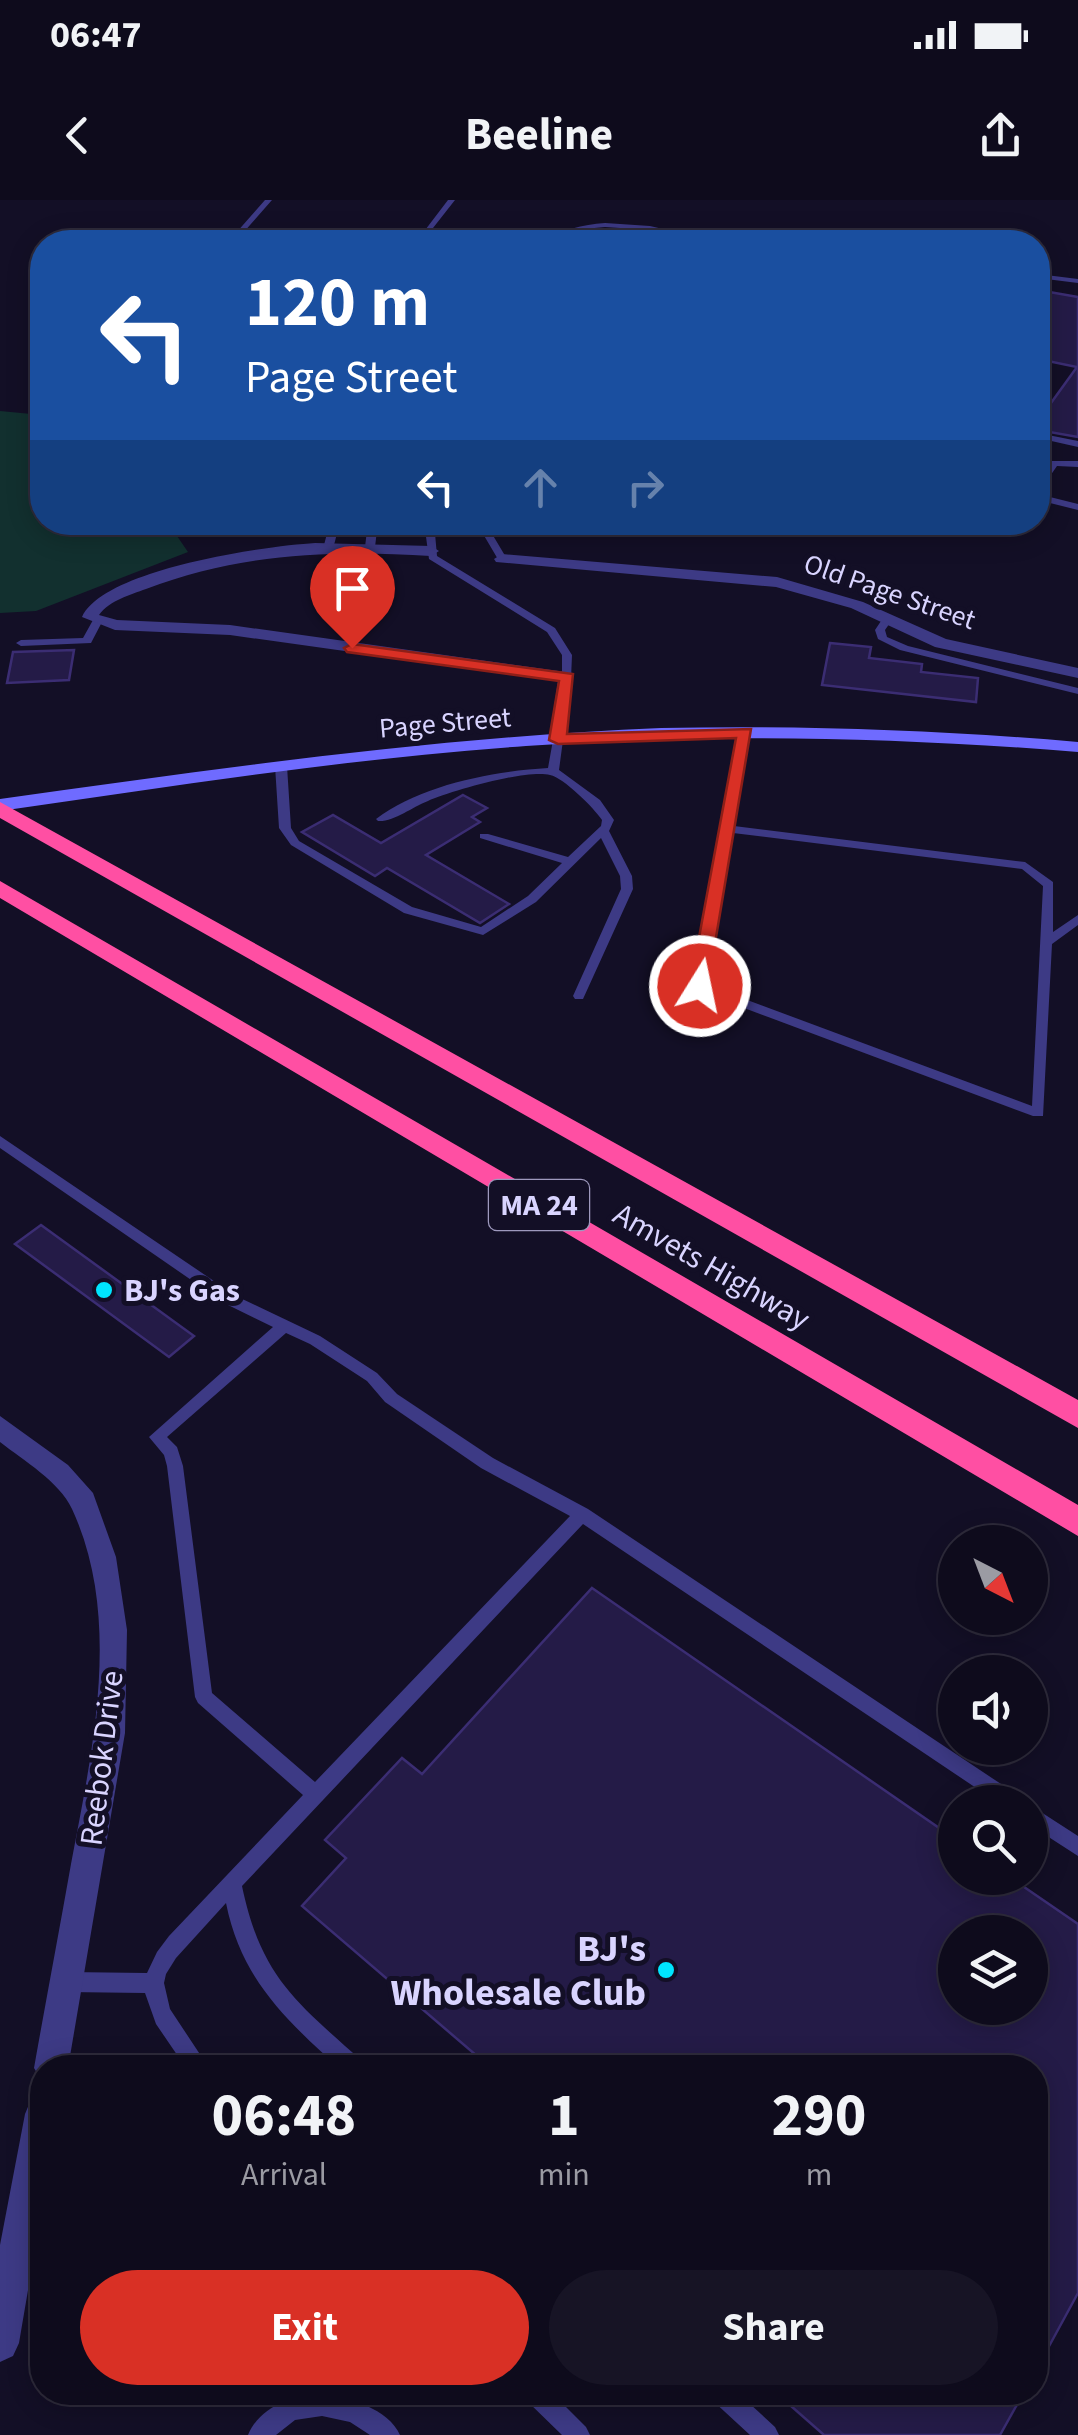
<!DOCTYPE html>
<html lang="en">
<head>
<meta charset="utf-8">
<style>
  :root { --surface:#0e0b1c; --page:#171425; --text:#f1f3f6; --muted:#9b9ba3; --line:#2e2b3b; --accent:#d93025 }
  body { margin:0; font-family:"Source Sans 3",sans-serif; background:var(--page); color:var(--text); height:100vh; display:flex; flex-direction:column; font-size:38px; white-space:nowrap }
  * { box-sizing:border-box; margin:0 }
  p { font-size:32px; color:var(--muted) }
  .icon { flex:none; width:55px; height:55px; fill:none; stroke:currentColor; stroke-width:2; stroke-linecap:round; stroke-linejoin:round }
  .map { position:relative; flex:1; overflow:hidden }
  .side { position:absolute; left:30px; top:1855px; width:1018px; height:350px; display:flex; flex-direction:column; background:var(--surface); border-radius:40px; box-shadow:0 5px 25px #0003,0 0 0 2px var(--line) }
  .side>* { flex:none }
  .top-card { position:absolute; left:30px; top:30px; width:1020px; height:305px; border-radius:40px; box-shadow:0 5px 25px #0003,0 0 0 2px var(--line); background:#1a4fa0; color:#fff; overflow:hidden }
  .needle { width:65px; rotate:138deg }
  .fabs { position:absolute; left:938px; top:1325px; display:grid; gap:20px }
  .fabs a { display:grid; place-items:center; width:110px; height:110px; border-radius:50%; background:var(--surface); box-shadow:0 5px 25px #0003,0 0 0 2px var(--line); font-size:50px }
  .pin { position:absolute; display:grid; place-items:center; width:85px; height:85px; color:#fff; margin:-102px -42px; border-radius:50% 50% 50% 0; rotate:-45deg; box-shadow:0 0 10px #0007 }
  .pin .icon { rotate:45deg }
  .me { position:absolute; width:110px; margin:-55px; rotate:10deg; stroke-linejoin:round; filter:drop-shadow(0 0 8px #0008) }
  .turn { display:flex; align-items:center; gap:35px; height:210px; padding:0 50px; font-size:45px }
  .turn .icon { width:130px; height:130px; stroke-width:2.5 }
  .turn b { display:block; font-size:70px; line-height:85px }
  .lanes { display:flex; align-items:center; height:95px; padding:0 50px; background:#0003; justify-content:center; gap:50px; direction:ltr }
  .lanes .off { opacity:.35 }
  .eta { display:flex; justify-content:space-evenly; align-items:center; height:170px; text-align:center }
  .eta b { font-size:60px; font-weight:700; line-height:70px }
  .primary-button { display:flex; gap:20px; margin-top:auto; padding:20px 50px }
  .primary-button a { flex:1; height:115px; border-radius:60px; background:var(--accent); color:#fff; font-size:40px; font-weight:700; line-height:115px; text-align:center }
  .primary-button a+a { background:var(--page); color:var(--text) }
  .status { display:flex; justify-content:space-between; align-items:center; height:70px; padding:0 50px; background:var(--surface); direction:ltr }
  .status svg { height:28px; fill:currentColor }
  header { display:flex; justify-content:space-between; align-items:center; height:130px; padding:0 50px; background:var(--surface); font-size:45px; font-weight:700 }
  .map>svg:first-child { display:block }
  .green { fill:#12302f }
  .building { fill:#241b47; stroke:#3b2d73; stroke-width:2.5; fill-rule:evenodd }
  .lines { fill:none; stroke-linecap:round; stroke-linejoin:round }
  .service { fill:#3d3a85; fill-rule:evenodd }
  .minor { fill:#3d3a85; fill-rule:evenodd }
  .secondary { fill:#6f6bff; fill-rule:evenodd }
  .motorway { fill:#ff4fa3; fill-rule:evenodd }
  .route { fill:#d93025; stroke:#8d1f18; stroke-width:2.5 }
  .poi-dot { fill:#00e5ff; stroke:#130f26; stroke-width:4 }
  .labels { text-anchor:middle; stroke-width:10; stroke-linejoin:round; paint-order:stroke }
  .far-street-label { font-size:28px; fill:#d9d4ff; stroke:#130f26 }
  .shield { fill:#130f26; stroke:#9e99be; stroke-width:2.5 }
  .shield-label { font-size:30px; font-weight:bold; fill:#d9d4ff }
  .street-label { font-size:32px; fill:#d9d4ff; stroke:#130f26 }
  .poi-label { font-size:32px; font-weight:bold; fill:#d9d4ff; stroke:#130f26; text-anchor:start }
  .near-poi-label { font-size:38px; font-weight:bold; fill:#d9d4ff; stroke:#130f26; text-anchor:end }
</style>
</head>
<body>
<div class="status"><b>06:47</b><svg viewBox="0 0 49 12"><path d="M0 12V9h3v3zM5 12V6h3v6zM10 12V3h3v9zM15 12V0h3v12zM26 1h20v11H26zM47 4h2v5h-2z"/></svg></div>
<header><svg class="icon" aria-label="back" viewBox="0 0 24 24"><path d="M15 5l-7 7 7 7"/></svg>Beeline<svg class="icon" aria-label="share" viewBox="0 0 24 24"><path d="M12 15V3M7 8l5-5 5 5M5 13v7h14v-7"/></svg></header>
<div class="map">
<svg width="1078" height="2235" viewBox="0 0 1078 2235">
  <rect width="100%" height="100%" fill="#130f26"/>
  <!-- green -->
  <path class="green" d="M0,211l42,4v107l126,1 20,29 -152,59 -36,2z"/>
  <!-- building -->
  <path class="building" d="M1038,90l40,7v140l-40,-7v-9l39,-54 -39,-8z
    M830,443l41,4 -2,11 53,6 -1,8 57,6 -2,24 -154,-17z
    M74,450l-5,30 -62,3 6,-31z
    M463,595l24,13 -15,9 8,5 -54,33 83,49 -29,19 -93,-55 -12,8 -73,-44 31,-17 48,28z
    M41,1025l153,111 -25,21 -154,-113z
    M592,1388l363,251v39h56l67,46v369l-43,79v-304h-544l-189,-162 44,-48 -21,-18 77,-82 20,16zM955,1732h75v76h-75z
    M775,2192h249l-24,43h-176z"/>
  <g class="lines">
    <!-- service -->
    <path class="service" d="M265,0h7l-37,42h-7z
      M448,0h7l-33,42h-6z
      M605,23l45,3 69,16h-11l-58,-12 -45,-3 -21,2 -18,5 -16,8h-8c20,-13 40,-17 63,-19z
      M880,38l-3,4h-145l4,-2z
      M1038,74l40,5v4l-40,-5z
      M1038,233l40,8v6l-40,-9z
      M1051,261h27v6l-21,-1 -16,23 -3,1v-9z
      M1038,294l40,10v6l-40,-10z
      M330,322h10l-6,23 -5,3 -5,-3z
      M368,322h10l-3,25 -5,3 -5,-3z
      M424,322h10l3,34 118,72 17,27 -1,24 -9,-2v-22l-15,-23 -118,-73z
      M476,322h9l22,37 -2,2h-6z
      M883,418l9,2 -7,10 2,7 21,9 170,42v6l-178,-44 -22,-11 -3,-9z
      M93,420l9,2 -11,21 -70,3 -5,-3 5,-3 62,-2z
      M745,530l5,3 -16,93 291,36 28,20v50l25,-17v10l-26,19 -9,172h-10l-337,-126 -2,-3 46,-254zM733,633l289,36 21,17 -11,220 -325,-121z
      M558,537l5,3 -4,30 41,30 14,20 -5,11 23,45 1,13 -50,110h-8l-2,-3 48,-107 -1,-13 -19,-38 -65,64 -53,33 -79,-22 -113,-68 -12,-17 -4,-62 6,-3 6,3 4,62 8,13 113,66 69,20 47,-31 34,-33 -82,-25v-4h8l80,23 33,-31 1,-6c-8,-12 -38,-42 -52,-45 -24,-6 -99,16 -122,26 -16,6 -34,21 -50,20l-2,-2c44,-34 118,-48 172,-51l5,-28z
      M0,936l236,160 84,40 57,37 20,21 96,64 95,51 431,287 2,6h-24l-414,-278 -341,362c19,91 54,116 120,175l3,7h-26c-55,-50 -98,-90 -113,-165l-50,55 -10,16 -2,9 6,26 39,59h-23l-30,-44 -11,-31 -78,-1 -7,-3 -3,-7 3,-7 7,-3 80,1 10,-21 12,-16 134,-141 -105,-92 -3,-6 -28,-231 -3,-11 -15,-18 124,-110 -47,-23 -226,-156zM286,1133l24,11 57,37 18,21 96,66 89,48 -255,266 -103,-89 -29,-227 -6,-19 -10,-10z
      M1030,1605l48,31v20l-48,-31z
      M523,2192h28l35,35 4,8h-28l-36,-35z
      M709,2192h28l38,35 4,8h-29l-38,-35z
      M322,2193c26,4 67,16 78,42h-30l-20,-13 -28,-6 -27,4 -19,15h-28c12,-29 46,-40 74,-42z"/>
    <!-- minor -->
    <path class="minor" d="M315,343l116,3 8,5 -8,5c-99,-6 -191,-3 -285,33 -16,6 -36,11 -47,26l18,5 113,5 343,48 -9,71h-12l-3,-4 9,-59 -328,-46 -115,-5 -33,-13c22,-48 183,-71 233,-74z
      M502,354l275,23 86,25 83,37 132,29v10l-143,-31 -84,-39 -75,-21 -280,-25 -2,-3z
      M0,1216l68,49 25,28 23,64 11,73 -2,103 -57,335h-26v13l-8,-13c12,-68 25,-136 37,-204 21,-112 52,-245 1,-355 -13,-28 -48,-48 -72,-67z
      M42,1897v111l-23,135 -6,13 -13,6v-117l25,-131 5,-12z"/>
    <!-- secondary -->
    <path class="secondary" d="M661,528c140,-3 278,2 417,14v10c-184,-15 -368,-19 -552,-6 -176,12 -351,40 -526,65v-12c220,-31 439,-62 661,-71z"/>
    <!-- motorway -->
    <path class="motorway" d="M0,602l1078,598v28l-1078,-610z
      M0,681l1078,624v31l-1078,-638z"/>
  </g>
  <!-- route -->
  <path class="route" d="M352,444l221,30 -6,60 184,-5 -44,262h-14l-3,-5 46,-248 -178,6 -9,-4 10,-59 -212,-29 -3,-4z"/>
  <!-- markers -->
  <g class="poi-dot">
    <circle cx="104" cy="1090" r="10"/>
    <circle cx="666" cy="1770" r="10"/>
  </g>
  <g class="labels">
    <!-- far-street labels -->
    <g class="far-street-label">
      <text transform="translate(890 391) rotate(19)" y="10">Old Page Street</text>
      <text transform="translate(445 522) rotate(-5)" y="10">Page Street</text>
    </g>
    <!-- shield labels -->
    <rect class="shield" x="489" y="980" width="100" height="50" rx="8"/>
    <g class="shield-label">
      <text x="539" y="1015">MA 24</text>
    </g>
    <!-- street labels -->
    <g class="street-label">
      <text transform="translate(712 1066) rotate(30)" y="11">Amvets Highway</text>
      <text transform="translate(101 1558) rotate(-83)" y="11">Reebok Drive</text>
    </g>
    <!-- poi labels -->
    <g class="poi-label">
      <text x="124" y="1101">BJ's Gas</text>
    </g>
    <!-- near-poi labels -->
    <g class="near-poi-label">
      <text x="646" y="1761">BJ's<tspan x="646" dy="44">Wholesale Club</tspan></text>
    </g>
  </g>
</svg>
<div class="fabs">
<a><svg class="needle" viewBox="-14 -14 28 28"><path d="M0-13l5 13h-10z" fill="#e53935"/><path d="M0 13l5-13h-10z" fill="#9b9ba3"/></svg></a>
<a><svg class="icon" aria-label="sound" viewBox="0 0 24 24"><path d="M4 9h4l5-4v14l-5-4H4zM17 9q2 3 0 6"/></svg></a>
<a><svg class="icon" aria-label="search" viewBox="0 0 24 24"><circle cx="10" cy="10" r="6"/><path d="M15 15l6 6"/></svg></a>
<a><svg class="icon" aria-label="layers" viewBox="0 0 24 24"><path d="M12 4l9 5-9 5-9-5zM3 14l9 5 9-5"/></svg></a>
</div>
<div class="pin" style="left:352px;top:448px;background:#d93025"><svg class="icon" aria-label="arrive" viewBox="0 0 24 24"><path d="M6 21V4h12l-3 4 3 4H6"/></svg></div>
<svg class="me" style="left:700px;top:786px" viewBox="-20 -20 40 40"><circle r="17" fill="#d93025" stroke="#fff" stroke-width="3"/><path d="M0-11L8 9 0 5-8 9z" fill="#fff"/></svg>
<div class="top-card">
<div class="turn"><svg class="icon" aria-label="left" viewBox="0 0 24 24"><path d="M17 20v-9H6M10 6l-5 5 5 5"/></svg><div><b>120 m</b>Page Street</div></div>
<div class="lanes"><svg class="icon" aria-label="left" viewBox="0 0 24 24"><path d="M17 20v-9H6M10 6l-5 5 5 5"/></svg><svg class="icon off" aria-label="ahead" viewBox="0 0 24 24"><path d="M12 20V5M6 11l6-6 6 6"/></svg><svg class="icon off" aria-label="right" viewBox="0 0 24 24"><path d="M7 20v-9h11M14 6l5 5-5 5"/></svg></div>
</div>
<section class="side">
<div class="eta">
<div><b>06:48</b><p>Arrival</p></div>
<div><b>1</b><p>min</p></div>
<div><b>290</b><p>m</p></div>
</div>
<div class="primary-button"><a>Exit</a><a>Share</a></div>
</section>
</div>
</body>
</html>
